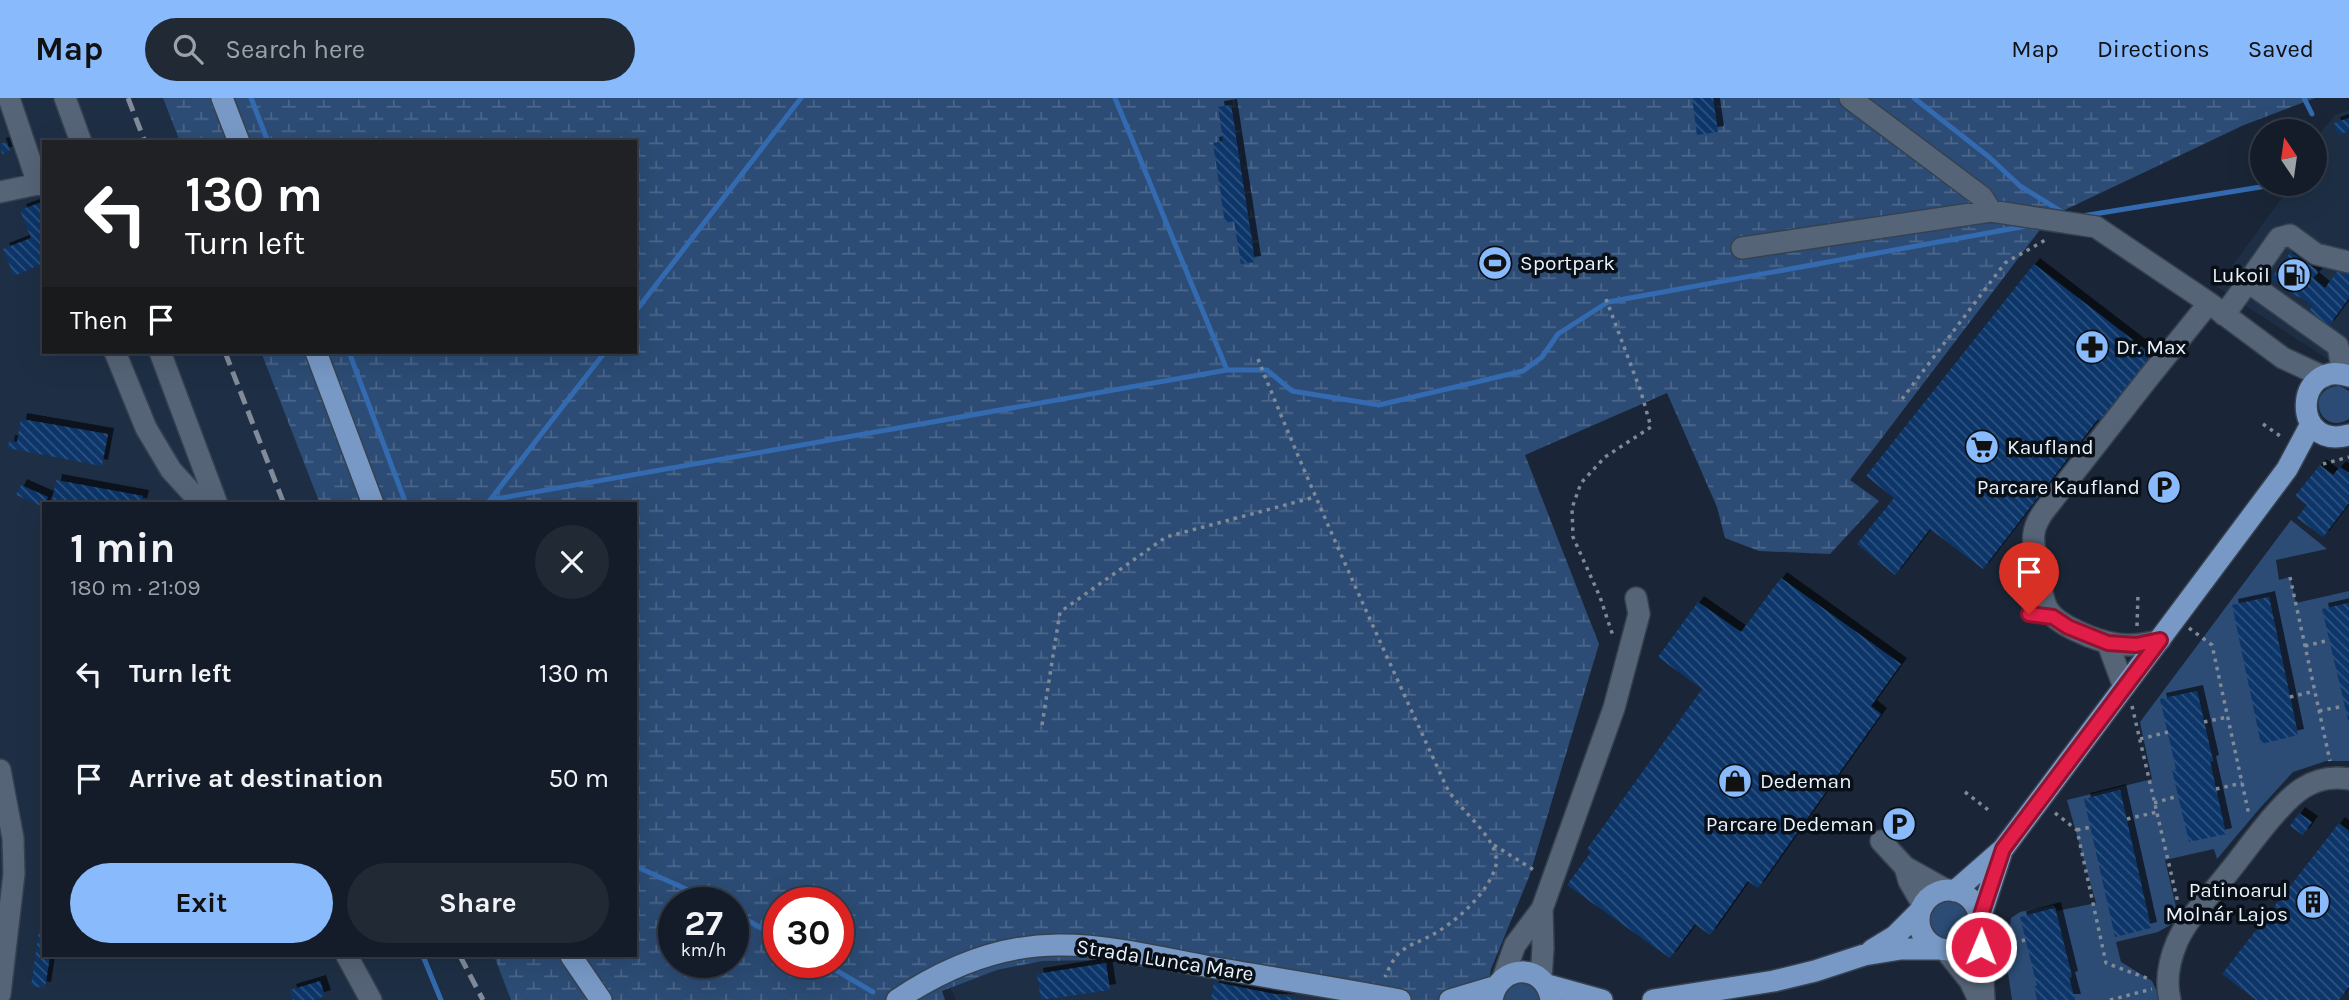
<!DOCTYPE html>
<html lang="en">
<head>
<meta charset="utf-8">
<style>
  :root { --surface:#141c29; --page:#212935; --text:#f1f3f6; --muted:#9da1a8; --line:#333a46; --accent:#88bafc }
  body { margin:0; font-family:Karla,sans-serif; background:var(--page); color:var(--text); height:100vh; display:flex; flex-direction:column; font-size:26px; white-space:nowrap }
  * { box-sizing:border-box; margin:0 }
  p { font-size:23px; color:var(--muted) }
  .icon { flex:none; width:38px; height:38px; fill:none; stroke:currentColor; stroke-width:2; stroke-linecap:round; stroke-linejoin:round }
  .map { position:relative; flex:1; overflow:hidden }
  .drawer { position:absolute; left:42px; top:404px; width:595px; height:455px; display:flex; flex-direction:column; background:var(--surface); border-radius:0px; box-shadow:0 7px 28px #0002,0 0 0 2px var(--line) }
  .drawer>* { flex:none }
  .banner { position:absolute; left:42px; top:42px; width:595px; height:214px; border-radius:0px; box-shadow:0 7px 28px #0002,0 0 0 2px var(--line); background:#202124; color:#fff; overflow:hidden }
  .needle { width:46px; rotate:347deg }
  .controls { position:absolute; left:2250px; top:21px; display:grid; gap:14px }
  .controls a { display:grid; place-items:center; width:77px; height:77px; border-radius:50%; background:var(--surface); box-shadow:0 7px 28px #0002,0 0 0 2px var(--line); font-size:35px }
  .speed { position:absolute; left:658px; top:789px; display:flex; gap:14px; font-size:35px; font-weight:700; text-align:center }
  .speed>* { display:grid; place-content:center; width:91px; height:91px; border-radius:50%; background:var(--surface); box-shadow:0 7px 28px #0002,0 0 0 2px var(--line); line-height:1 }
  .speed small { font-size:18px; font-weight:400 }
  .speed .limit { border:10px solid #d22; background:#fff; color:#111 }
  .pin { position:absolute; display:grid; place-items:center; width:60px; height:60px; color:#fff; margin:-72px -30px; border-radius:50% 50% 50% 0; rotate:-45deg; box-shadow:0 0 7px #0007 }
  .pin .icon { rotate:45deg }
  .me { position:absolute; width:77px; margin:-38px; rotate:1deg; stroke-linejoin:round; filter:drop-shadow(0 0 5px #0008) }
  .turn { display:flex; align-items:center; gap:24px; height:147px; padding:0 28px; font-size:32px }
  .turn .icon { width:91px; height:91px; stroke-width:2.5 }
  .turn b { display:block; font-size:49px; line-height:60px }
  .then { display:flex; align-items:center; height:66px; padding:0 28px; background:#0003; gap:14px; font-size:26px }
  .round { display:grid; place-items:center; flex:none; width:74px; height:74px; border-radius:37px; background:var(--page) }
  .summary { display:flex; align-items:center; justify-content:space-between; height:119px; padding:0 28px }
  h1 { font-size:42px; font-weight:700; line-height:52px }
  .cta { display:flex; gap:14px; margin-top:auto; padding:14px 28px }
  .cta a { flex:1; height:80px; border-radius:42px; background:var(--accent); color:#111; font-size:28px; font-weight:700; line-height:80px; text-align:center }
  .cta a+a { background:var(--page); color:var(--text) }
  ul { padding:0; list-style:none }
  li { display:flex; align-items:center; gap:21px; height:105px; padding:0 28px }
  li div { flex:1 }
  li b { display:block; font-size:26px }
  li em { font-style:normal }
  header { display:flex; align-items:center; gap:42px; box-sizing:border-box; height:98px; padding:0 35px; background:var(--accent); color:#111 }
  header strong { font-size:33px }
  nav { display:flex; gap:38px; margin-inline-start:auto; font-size:24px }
  .search { width:490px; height:63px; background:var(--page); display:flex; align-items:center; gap:18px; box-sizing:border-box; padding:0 24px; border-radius:38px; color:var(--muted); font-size:26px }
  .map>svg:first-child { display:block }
  .built { fill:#1e2f45 }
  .green { fill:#2c4c75 }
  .wetland { fill:url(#wetland-marsh); fill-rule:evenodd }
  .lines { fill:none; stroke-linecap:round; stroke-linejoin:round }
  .stream { stroke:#336ab0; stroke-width:5 }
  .building { fill:url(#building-back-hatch); filter:url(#shadow) }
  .minor-casing { stroke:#36414f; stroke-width:24 }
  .major-casing { stroke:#36414f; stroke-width:24 }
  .path { stroke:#7f8997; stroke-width:3.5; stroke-dasharray:3.5 5; stroke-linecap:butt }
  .minor { stroke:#556477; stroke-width:21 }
  .major { stroke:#7899c6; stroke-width:21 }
  .rail { stroke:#818b99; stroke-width:5; stroke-dasharray:14 7; stroke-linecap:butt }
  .route-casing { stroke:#92132f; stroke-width:18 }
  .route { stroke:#e11d48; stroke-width:12 }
  .labels { text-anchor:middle; stroke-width:7; stroke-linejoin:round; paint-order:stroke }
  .poi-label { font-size:21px; fill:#e9f2fd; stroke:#090f16; text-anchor:start }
  .street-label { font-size:21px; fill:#e9f2fd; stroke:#090f16 }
</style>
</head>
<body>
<header>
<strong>Map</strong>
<div class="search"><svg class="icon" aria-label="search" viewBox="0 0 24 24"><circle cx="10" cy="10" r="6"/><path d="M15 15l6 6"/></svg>Search here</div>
<nav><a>Map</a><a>Directions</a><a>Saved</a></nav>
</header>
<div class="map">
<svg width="2349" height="902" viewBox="0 0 2349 902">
  <defs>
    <pattern id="wetland-marsh" width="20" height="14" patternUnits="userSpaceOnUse" patternTransform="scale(1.75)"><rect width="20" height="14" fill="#2c4c75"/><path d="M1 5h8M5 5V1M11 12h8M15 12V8" fill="none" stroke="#4b668a"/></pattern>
    <pattern id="building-back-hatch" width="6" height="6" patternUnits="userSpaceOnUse" patternTransform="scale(1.75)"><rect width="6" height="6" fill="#0b3669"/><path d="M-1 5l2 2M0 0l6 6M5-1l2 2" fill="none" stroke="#2f547f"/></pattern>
    <filter id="shadow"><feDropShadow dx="6" dy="-6" stdDeviation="0" flood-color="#0009"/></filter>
  </defs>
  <rect width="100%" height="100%" fill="#1a2637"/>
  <!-- built -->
  <path class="built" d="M0,0h163l17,44h-136v210h217l59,152h-276v452h450l17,44h-511z
    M2349,12v254l-17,-2 -115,-75 72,-99 26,-4v-45l20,-24z
    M1101,862l235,40h-380l-6,-13 47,-17 45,-9z"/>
  <!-- green -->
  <path class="green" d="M2340,288l9,5v28c-31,18 -45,-32 -9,-33z
    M2291,422l36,29 -51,11 3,20 11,-3 6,26 53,-12v170h-23l-33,11 -33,36 -43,51 -3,-10 -49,11 14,60 -21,12 -42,10 5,20 31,19 9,19h-149l-6,-41 5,-41 9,-6 34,-7 3,6 39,-8 -29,-103 85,-21 -12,-57z
    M1929 822a20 20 0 1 1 40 0a20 20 0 1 1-40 0Z
    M1524,882l12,7 6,13h-42l5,-13z"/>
  <!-- wetland -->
  <path class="wetland" d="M163,0h2152l-71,27 -192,91 -13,15 -189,249 29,21 -49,53 -71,-3 -34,-13 -8,-31 -50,-114 -142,62 74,189 -70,233 -38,92 -6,31h-149l-235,-40 -59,1 -45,9 -55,21 3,9h-434l-17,-44h141v-452h-315l-59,-152h374v-210h-455zM674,805h59v59h-59zM779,805h59v59h-59z"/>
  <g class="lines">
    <!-- stream -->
    <path class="stream" d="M251,0l17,44
      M1115,0l112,272
      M1914,0l75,59 31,29 47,29
      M2304,0l8,16
      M2082,118l197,-32
      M635,214l166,-214
      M349,254l57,152
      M490,402l737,-130h40l25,21 87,14 144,-34 19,-14 16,-23 50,-32 424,-77
      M487,406l118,-152
      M635,768l82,37
      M733,814l46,26
      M423,858l18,44
      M822,864l51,30"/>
  </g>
  <!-- building -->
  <path class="building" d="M1692,0h21l5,34 -21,3z
    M1231,7l24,157 -14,2 -7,-43 -9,2 -12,-80 10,-2 -5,-34z
    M2349,20v13l-11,4 -4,-12z
    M7,44l3,9 -8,3 -2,-10z
    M42,104l2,6v55l-30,13 -11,-27 28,-11 -11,-28z
    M2291,154l26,18 1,3 -5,5 12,10 17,-23 7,5v28l-21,29 -20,-15 5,-6 -13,-9 -4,-1 -25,-18z
    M2034,166l125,96 -51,67 -10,-8 -115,150 -53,-40 -35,46 -38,-31 37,-46 -28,-22z
    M21,321l87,15 -6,32 -94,-18 1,-7 8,1z
    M2320,367l13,10 7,-8 9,6v30l-26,34 -26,-19 10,-13 -12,-9z
    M56,382l87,16 -2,8h-89z
    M21,387l27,12 -4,10 -28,-12z
    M1781,480l120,86 -30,42 10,8 -123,174 -10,-7 -38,54 -15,-11 -25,34 -103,-73 24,-33 -4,-3 115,-160 -44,-32 40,-55 43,30z
    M2269,499l29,138 -37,9 -29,-139z
    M2349,505v117h-1l-26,-111z
    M2197,593l16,70 -3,1 16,72 -37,8 -17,-72 4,-1 -16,-70z
    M2120,692l31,138 -36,9 -31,-138z
    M2299,715l13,9 -9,13 -13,-9z
    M2339,725l10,8v156l-10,13h-83l-34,-26z
    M2055,810l17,69 -3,1 6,22h-38l-3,-14h3l-17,-69z
    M39,833l5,1v24h6l-5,32 -14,-2z
    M1106,865l4,27 -69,10 -4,-26z
    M320,883l5,15 -12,4h-20l-3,-10z
    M1214,884l85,17v1h-88z"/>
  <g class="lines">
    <!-- minor casing -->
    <g class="minor-casing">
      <path id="minor" d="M9,0l29,86
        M65,0l16,44
        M1850,0l132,99 9,14
        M0,94l38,-8 6,1
        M1742,150l249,-37 105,16 113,76 74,55 41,19
        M2224,217l24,-33
        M115,254l31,76 25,42 31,34
        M160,254l57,152
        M2343,276l-5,-28 -90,-64 31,-44 11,-3 26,19 33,8
        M2160,542c-30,10 -56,4 -83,-9 -11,-5 -24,-12 -30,-23 -6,-12 -7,-28 -9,-42 -5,-24 -9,-34 6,-55l105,-134 60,-74
        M2108,546l16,43
        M1881,743l24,26 41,23
        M1905,769l4,14 14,24
        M1978,833l4,32 2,37
        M1946,853l24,30 9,19
        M347,858l24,44
        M1503,880l12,-33 27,-36 72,-201 25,-94 -3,-16
        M1541,881l2,-31 -1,-39
        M0,896l14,-120 -1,-36 -13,-68
        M2170,902c-5,-20 -1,-39 7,-58 11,-25 34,-47 51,-69 18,-22 52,-71 75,-85 14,-9 29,-12 46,-9"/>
    </g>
    <!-- major casing -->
    <g class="major-casing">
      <path id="major" d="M222,0l17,44
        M316,254l57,152
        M2349,278c-55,-18 -59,75 0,59
        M1919 822a30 30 0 1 1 60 0a30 30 0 1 1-60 0Z
        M1955,793l48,-42 284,-380 24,-45
        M1980,820l21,-64
        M1872,852l23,-14 25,-25
        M571,858l30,44
        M1548,887l54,15
        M897,902c49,-33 105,-56 165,-55 49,0 100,13 148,22 63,11 127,21 190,33
        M1450,902l47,-14
        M1492,902c6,-37 54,-38 59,0
        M1653,902l121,-19 41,-10 49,-16 37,-6h37"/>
    </g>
    <!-- path -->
    <path class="path" d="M1606,201l35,93 10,35 -46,30 -24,26 -9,25 1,29 27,60 13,39
      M1258,261c58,144 123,285 188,427 11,24 59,55 49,83 -10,27 -40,54 -65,67 -11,6 -23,9 -32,18 -6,7 -10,16 -13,23
      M1902,301l103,-136 42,-24
      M2263,326l20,14
      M2323,366l26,-7
      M2290,479l40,184
      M2137,528l1,-32
      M2189,530l23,17 37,170
      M2305,548l25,-6
      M2290,599l25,-6
      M2132,608l46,197
      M2319,613l25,-5
      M2204,624l24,-5
      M1042,627l18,-113 106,-75 149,-40
      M2140,641l28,-7
      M2216,691l26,-6
      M1965,694l26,20
      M2154,705l24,-7
      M2055,715l22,17 29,133 43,16
      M2127,721l30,-7
      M2077,732l14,-3
      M1494,747l43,27
      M1997,849l28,-7
      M2110,902l42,-11"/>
    <!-- minor -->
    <use href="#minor" class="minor"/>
    <!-- major -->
    <use href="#major" class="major"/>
    <!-- rail -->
    <path class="rail" d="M128,0l17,44
      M225,254l59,152
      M460,858l23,44"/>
  </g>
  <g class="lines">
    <!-- route casing -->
    <g class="route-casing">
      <path id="route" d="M1981,849l-3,-16 2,-13 23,-69 157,-209 -24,5 -28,-2 -40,-16 -15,-10 -24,-3"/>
    </g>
    <!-- route -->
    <use href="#route" class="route"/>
  </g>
  <!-- icons -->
  <defs>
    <g id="stadium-disc" transform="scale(1.75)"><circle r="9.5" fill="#88bafc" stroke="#090f16"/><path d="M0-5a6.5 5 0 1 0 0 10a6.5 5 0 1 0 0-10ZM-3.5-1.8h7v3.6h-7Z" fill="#111"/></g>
    <g id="fuel-disc" transform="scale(1.75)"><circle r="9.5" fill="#88bafc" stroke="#090f16"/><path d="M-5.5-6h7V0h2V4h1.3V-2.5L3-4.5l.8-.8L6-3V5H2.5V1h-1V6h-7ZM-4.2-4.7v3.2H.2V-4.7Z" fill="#111"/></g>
    <g id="pharmacy-disc" transform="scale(1.75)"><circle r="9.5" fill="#88bafc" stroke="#090f16"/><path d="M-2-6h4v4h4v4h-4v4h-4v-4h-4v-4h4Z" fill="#111"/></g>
    <g id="supermarket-disc" transform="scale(1.75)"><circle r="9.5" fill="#88bafc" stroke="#090f16"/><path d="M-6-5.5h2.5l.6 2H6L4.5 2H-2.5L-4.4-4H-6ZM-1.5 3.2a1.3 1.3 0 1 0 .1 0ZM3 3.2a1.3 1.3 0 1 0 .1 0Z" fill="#111"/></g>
    <g id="parking-disc" transform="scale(1.75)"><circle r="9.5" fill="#88bafc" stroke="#090f16"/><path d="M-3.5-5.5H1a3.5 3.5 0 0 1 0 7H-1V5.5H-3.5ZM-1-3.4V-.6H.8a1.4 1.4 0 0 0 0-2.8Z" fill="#111"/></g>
    <g id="shop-disc" transform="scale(1.75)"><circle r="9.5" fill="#88bafc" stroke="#090f16"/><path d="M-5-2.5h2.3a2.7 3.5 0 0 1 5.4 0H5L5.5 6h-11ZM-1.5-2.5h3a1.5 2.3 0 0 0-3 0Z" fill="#111"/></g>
    <g id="building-disc" transform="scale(1.75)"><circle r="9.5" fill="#88bafc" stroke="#090f16"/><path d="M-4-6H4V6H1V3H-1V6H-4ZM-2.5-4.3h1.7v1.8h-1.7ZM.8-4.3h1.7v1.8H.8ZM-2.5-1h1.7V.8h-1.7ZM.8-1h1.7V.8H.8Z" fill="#111"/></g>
  </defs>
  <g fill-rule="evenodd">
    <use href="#stadium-disc" x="1495" y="165"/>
    <use href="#fuel-disc" x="2294" y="177"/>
    <use href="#pharmacy-disc" x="2092" y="249"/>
    <use href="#supermarket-disc" x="1982" y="349"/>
    <use href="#parking-disc" x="2164" y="389"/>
    <use href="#shop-disc" x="1735" y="683"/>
    <use href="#parking-disc" x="1899" y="726"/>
    <use href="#building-disc" x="2313" y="804"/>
  </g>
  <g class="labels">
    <!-- poi labels -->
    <g class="poi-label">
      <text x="1520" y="172">Sportpark</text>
      <text x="2270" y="184" text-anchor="end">Lukoil</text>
      <text x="2116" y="256">Dr. Max</text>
      <text x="2007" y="356">Kaufland</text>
      <text x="2140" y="396" text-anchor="end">Parcare Kaufland</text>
      <text x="1760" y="690">Dedeman</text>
      <text x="1874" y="733" text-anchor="end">Parcare Dedeman</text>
      <text x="2288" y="799" text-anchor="end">Patinoarul<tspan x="2288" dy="24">Molnár Lajos</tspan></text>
    </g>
    <!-- street labels -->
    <g class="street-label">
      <text transform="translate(1165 862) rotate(9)" y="7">Strada Lunca Mare</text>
    </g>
  </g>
</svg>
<div class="controls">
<a><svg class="needle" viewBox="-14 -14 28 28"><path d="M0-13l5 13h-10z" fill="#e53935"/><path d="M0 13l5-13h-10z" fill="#9da1a8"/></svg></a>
</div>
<div class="speed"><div>27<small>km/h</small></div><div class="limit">30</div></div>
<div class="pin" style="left:2029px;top:516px;background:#d93025"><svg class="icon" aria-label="arrive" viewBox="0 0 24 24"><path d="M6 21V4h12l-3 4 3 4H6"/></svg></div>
<svg class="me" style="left:1981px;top:849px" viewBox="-20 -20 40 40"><circle r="17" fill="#e11d48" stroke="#fff" stroke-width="3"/><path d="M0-11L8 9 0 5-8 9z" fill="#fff"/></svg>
<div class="banner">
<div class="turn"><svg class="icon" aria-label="left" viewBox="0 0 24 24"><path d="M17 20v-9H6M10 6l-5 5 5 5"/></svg><div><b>130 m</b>Turn left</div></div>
<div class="then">Then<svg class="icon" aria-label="arrive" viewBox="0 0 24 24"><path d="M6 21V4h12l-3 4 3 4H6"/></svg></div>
</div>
<section class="drawer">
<div class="summary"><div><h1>1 min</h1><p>180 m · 21:09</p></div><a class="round"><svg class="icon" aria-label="close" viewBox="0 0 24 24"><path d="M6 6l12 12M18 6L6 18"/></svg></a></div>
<ul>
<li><svg class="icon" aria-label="left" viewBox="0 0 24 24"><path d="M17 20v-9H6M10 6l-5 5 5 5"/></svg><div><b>Turn left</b></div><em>130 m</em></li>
<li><svg class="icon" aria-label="arrive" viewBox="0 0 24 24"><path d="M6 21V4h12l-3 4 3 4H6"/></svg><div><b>Arrive at destination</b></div><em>50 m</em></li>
</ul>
<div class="cta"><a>Exit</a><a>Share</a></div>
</section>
</div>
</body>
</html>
